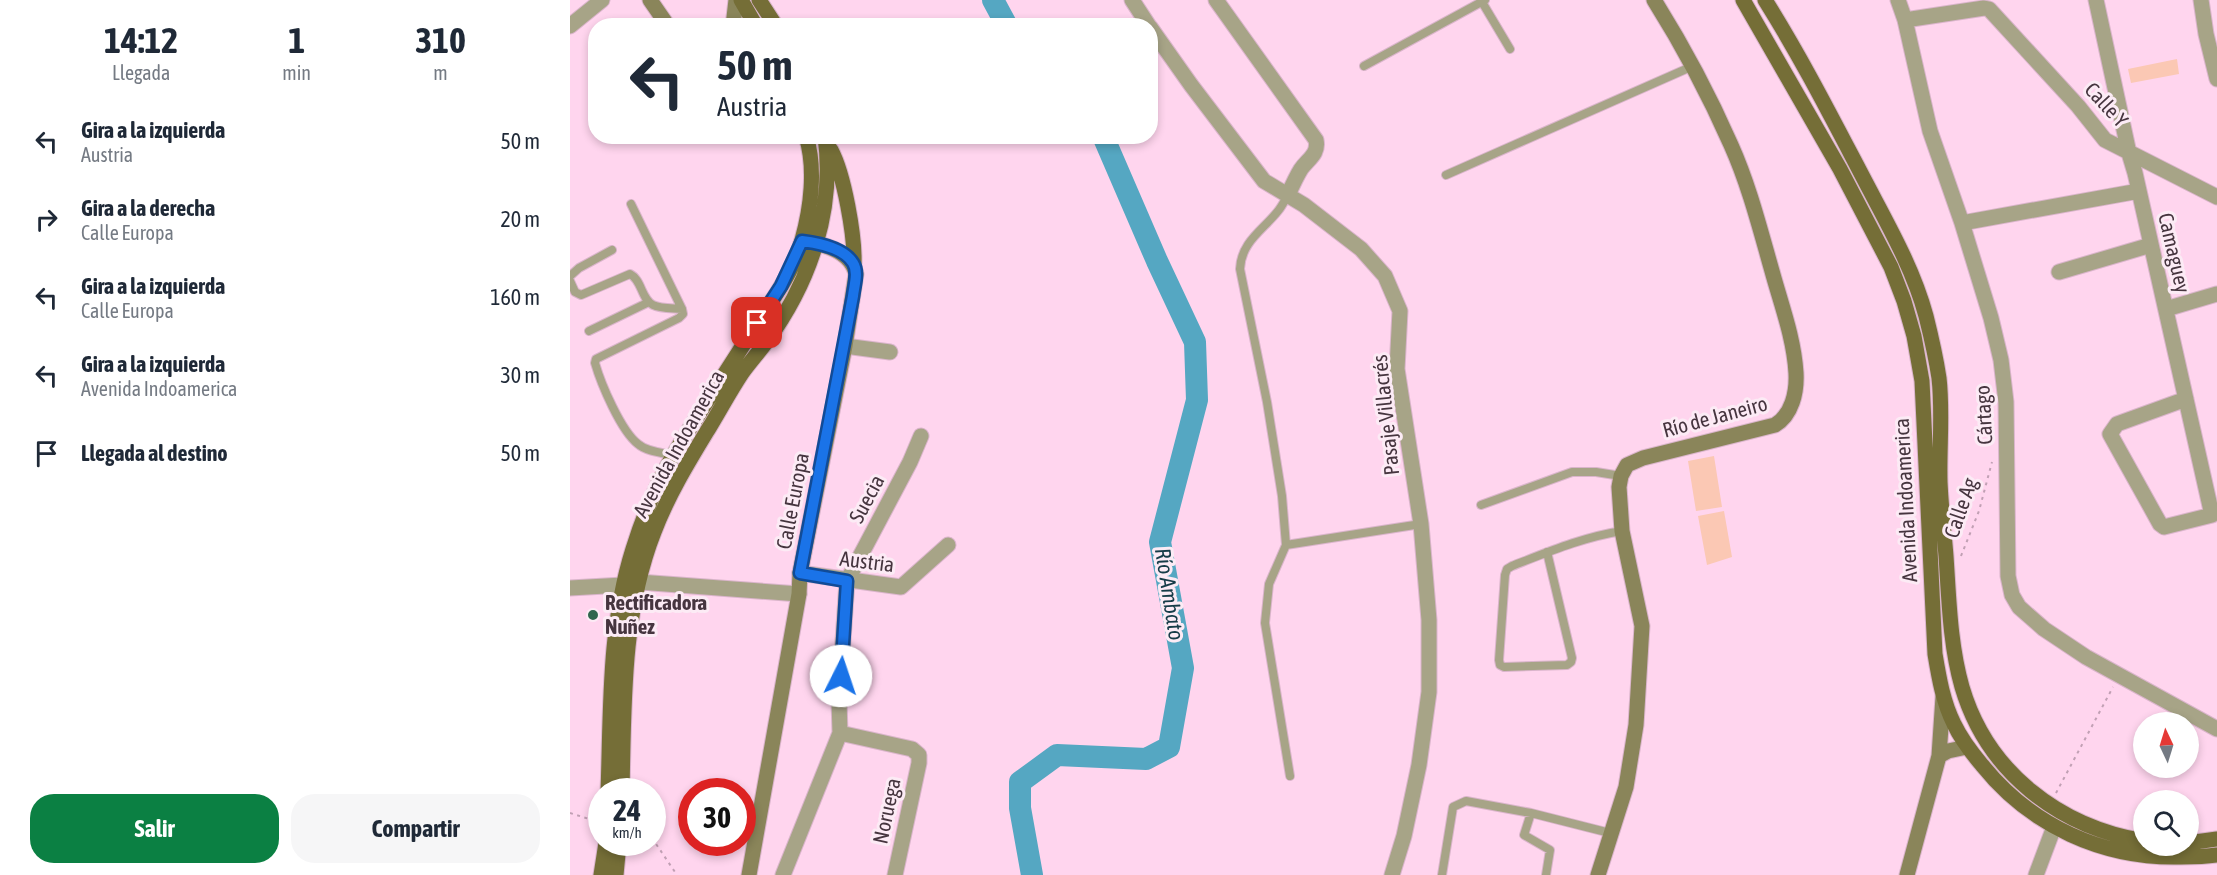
<!DOCTYPE html>
<html lang="es">
<head>
<meta charset="utf-8">
<style>
  :root { --surface:#fff; --page:#f6f6f7; --text:#1f2937; --muted:#747a83; --accent:#0b8043 }
  body { margin:0; font-family:"Asap Condensed",sans-serif; background:var(--page); color:var(--text); height:100vh; display:flex; flex-direction:column; font-size:22px; white-space:nowrap }
  * { box-sizing:border-box; margin:0 }
  p { font-size:20px; color:var(--muted) }
  .icon { flex:none; width:33px; height:33px; fill:none; stroke:currentColor; stroke-width:2; stroke-linecap:round; stroke-linejoin:round }
  .map { position:relative; flex:1; overflow:hidden }
  .sheet { display:flex; flex-direction:column; background:var(--surface); width:570px }
  .sheet>* { flex:none }
  .banner { position:absolute; left:18px; top:18px; width:570px; height:126px; border-radius:24px; box-shadow:0 3px 9px #0003; background:#fff; color:var(--text); overflow:hidden }
  .needle { width:39px; rotate:356deg }
  .buttons { position:absolute; left:1563px; top:712px; display:grid; gap:12px }
  .buttons a { display:grid; place-items:center; width:66px; height:66px; border-radius:50%; background:var(--surface); box-shadow:0 3px 9px #0003; font-size:30px }
  .speed { position:absolute; left:18px; top:778px; display:flex; gap:12px; font-size:30px; font-weight:700; text-align:center }
  .speed>* { display:grid; place-content:center; width:78px; height:78px; border-radius:50%; background:var(--surface); box-shadow:0 3px 9px #0003; line-height:1 }
  .speed small { font-size:15px; font-weight:400 }
  .speed .limit { border:9px solid #d22; background:#fff; color:#111 }
  .pin { position:absolute; display:grid; place-items:center; width:51px; height:51px; color:#fff; margin:-26px; border-radius:12px; box-shadow:0 3px 9px #0006 }
  .me { position:absolute; width:66px; margin:-33px; rotate:4deg; stroke-linejoin:round; filter:drop-shadow(0 0 4px #0008) }
  .turn { display:flex; align-items:center; gap:21px; height:126px; padding:0 30px; font-size:27px }
  .turn .icon { width:78px; height:78px; stroke-width:2.5 }
  .turn b { display:block; font-size:42px; line-height:51px }
  .eta { display:flex; justify-content:space-evenly; align-items:center; height:102px; text-align:center }
  .eta b { font-size:36px; font-weight:700; line-height:42px }
  .button { display:flex; gap:12px; margin-top:auto; padding:12px 30px }
  .button a { flex:1; height:69px; border-radius:24px; background:var(--accent); color:#fff; font-size:24px; font-weight:700; line-height:69px; text-align:center }
  .button a+a { background:var(--page); color:var(--text) }
  ul { padding:0; list-style:none }
  li { display:flex; align-items:center; gap:18px; height:78px; padding:0 30px }
  li div { flex:1 }
  li b { display:block; font-size:22px }
  li em { font-style:normal }
  main { display:flex; flex:1; min-height:0 }
  .map>svg:first-child { display:block }
  .green { fill:#fbc8b4 }
  .lines { fill:none; stroke-linecap:round; stroke-linejoin:round }
  .river { stroke:#55a7c2; stroke-width:22 }
  .lane-casing { stroke:#dab5cb; stroke-width:10 }
  .street-casing { stroke:#dab5cb; stroke-width:17 }
  .secondary-casing { stroke:#dab5cb; stroke-width:17 }
  .primary-casing { stroke:#dab5cb; stroke-width:17 }
  .path { stroke:#c1a0b4; stroke-width:2; stroke-dasharray:3 4.5; stroke-linecap:butt }
  .lane { stroke:#a7a487; stroke-width:8 }
  .street { stroke:#a7a487; stroke-width:15 }
  .secondary { stroke:#8a855a; stroke-width:15 }
  .primary { stroke:#756e37; stroke-width:15 }
  .route-casing { stroke:#114b97; stroke-width:15 }
  .route { stroke:#1a73e8; stroke-width:10 }
  .poi-dot { fill:#2f664d; stroke:#fcebf5; stroke-width:2 }
  .labels { text-anchor:middle; stroke-width:6; stroke-linejoin:round; paint-order:stroke }
  .street-label { font-size:21px; fill:#46353f; stroke:#fcebf5 }
  .poi-label { font-size:21px; font-weight:bold; fill:#46353f; stroke:#fcebf5; text-anchor:start }
  .water-label { font-size:22px; font-style:italic; fill:#163c48; stroke:#fcebf5 }
</style>
</head>
<body>
<main>
<section class="sheet">
<div class="eta">
<div><b>14:12</b><p>Llegada</p></div>
<div><b>1</b><p>min</p></div>
<div><b>310</b><p>m</p></div>
</div>
<ul>
<li><svg class="icon" aria-label="left" viewBox="0 0 24 24"><path d="M17 20v-9H6M10 6l-5 5 5 5"/></svg><div><b>Gira a la izquierda</b><p>Austria</p></div><em>50 m</em></li>
<li><svg class="icon" aria-label="right" viewBox="0 0 24 24"><path d="M7 20v-9h11M14 6l5 5-5 5"/></svg><div><b>Gira a la derecha</b><p>Calle Europa</p></div><em>20 m</em></li>
<li><svg class="icon" aria-label="left" viewBox="0 0 24 24"><path d="M17 20v-9H6M10 6l-5 5 5 5"/></svg><div><b>Gira a la izquierda</b><p>Calle Europa</p></div><em>160 m</em></li>
<li><svg class="icon" aria-label="left" viewBox="0 0 24 24"><path d="M17 20v-9H6M10 6l-5 5 5 5"/></svg><div><b>Gira a la izquierda</b><p>Avenida Indoamerica</p></div><em>30 m</em></li>
<li><svg class="icon" aria-label="arrive" viewBox="0 0 24 24"><path d="M6 21V4h12l-3 4 3 4H6"/></svg><div><b>Llegada al destino</b></div><em>50 m</em></li>
</ul>
<div class="button"><a>Salir</a><a>Compartir</a></div>
</section>
<div class="map">
<svg width="1647" height="875" viewBox="0 0 1647 875">
  <rect width="100%" height="100%" fill="#ffd5ee"/>
  <!-- green -->
  <path class="green" d="M1607,59l2,15 -48,9 -3,-14z
    M1144,456l8,51 -26,4 -8,-50z
    M1154,511l8,46 -25,8 -9,-49z"/>
  <g class="lines">
    <!-- river -->
    <path class="river" d="M423,0l14,26
      M462,875l-12,-67v-26l37,-27 89,4 23,-12 14,-79 -23,-126 37,-142 -2,-58 -38,-81 -54,-125"/>
    <!-- lane casing -->
    <g class="lane-casing">
      <path id="lane" d="M912,2l28,47
        M794,66l121,-66
        M876,175l247,-109
        M718,195c-3,5 -6,11 -10,16 -15,19 -37,31 -38,58l27,133 15,94 4,49 -17,39 -4,39 25,153
        M61,204l51,105 1,5 -4,4 -83,41 -1,4c6,21 26,68 43,81 9,8 25,9 35,11
        M0,276l9,-8 33,-18
        M0,281l5,11 6,3 49,-21c12,6 11,25 23,31 8,4 21,3 29,4
        M19,331l60,-29
        M911,505l91,-33h24l25,4
        M716,545l135,-21
        M977,552l25,106 -1,4 -4,3 -63,2 -4,-2 -1,-5 6,-85 2,-6 5,-3c36,-14 71,-29 110,-35
        M961,813l-7,22 26,15 -4,25
        M872,875l11,-68 13,-6 65,12 79,20"/>
    </g>
    <!-- street casing -->
    <g class="street-casing">
      <path id="street" d="M562,0l17,26
        M646,0l100,140c3,14 -8,19 -15,29 -5,8 -9,17 -13,26
        M1328,0l7,20 25,111 32,92 29,95 10,42 5,42 2,174 4,19 7,12 25,22 42,28 131,72
        M1526,0l33,153 6,20 77,342 -48,12 -4,-3 -50,-90 7,-10 69,-25
        M1631,0l5,34 11,45
        M1335,20l79,-12 5,1 89,97 27,34 112,57
        M0,26l32,-26
        M580,27l41,58 73,96 40,24 57,44 24,27 15,35 -3,58 24,155 8,96v72l-10,73 -15,71 -12,39
        M1392,223l177,-32
        M1489,272l92,-27
        M1596,309l51,-15
        M275,346l45,6
        M230,573l101,14 47,-42
        M69,582l160,12
        M0,588l53,-3
        M270,733l72,16 7,6v8l-24,112
        M213,875l57,-142 -1,-33 8,-119 63,-119 11,-26
        M1466,875l18,-48"/>
    </g>
    <!-- secondary casing -->
    <g class="secondary-casing">
      <path id="secondary" d="M80,0l18,26
        M163,26l3,-26
        M1369,756l9,-5 19,-4
        M179,875l50,-281 1,-21 45,-227 11,-72c-5,-23 -31,-30 -53,-33
        M1028,875l28,-88 10,-62 6,-99 -20,-95 -3,-44 2,-11 6,-11 16,-7 132,-33c17,-10 22,-33 21,-52 -2,-35 -15,-69 -24,-102 -12,-42 -23,-86 -41,-126 -22,-50 -48,-99 -77,-145
        M1337,875l32,-119 4,-59"/>
    </g>
    <!-- primary casing -->
    <g class="primary-casing">
      <path id="primary" d="M171,0l15,26
        M189,0l17,26
        M1173,0l97,169 51,98 13,34 10,35 8,45 13,273c4,24 8,48 19,70 7,15 17,28 28,41 49,61 121,94 199,92 12,0 24,0 36,-2
        M1195,0c37,59 68,120 100,181 23,44 48,87 61,135 5,20 10,42 13,62 4,34 0,70 1,104 1,24 4,49 6,74 3,44 4,89 16,131 25,85 97,140 182,154
        M261,150c13,24 24,86 23,114
        M38,792c3,-81 0,-164 25,-243 10,-32 24,-66 41,-95 27,-45 56,-87 83,-131 17,-25 37,-53 45,-83 9,-32 14,-72 4,-104
        M52,792c2,-86 0,-179 32,-260 14,-37 35,-71 55,-104 11,-18 21,-37 33,-55 8,-11 17,-21 25,-32 43,-59 68,-131 58,-205
        M1618,843l29,-4
        M31,875l5,-32
        M46,875l3,-32"/>
    </g>
    <!-- path -->
    <path class="path" d="M1602,270l11,-2
      M1391,556l18,-45 13,-49
      M1486,793l57,-106
      M0,813l32,10
      M82,838l25,37"/>
    <!-- lane -->
    <use href="#lane" class="lane"/>
    <!-- street -->
    <use href="#street" class="street"/>
    <!-- secondary -->
    <use href="#secondary" class="secondary"/>
    <!-- primary -->
    <use href="#primary" class="primary"/>
  </g>
  <g class="lines">
    <!-- route casing -->
    <g class="route-casing">
      <path id="route" d="M187,323l24,-37 21,-45c16,2 42,7 51,22 6,9 1,23 0,33l-53,277 47,8 -6,95"/>
    </g>
    <!-- route -->
    <use href="#route" class="route"/>
  </g>
  <!-- markers -->
  <circle class="poi-dot" cx="23" cy="615" r="6"/>
  <g class="labels">
    <!-- street labels -->
    <g class="street-label">
      <text transform="translate(1536 105) rotate(47)" y="7">Calle Y</text>
      <text transform="translate(1604 253) rotate(77)" y="7">Camaguey</text>
      <text transform="translate(816 415) rotate(-96)" y="7">Pasaje Villacrés</text>
      <text transform="translate(1414 415) rotate(-93)" y="7">Cártago</text>
      <text transform="translate(1145 417) rotate(-15)" y="7">Río de Janeiro</text>
      <text transform="translate(109 444) rotate(-61)" y="7">Avenida Indoamerica</text>
      <text transform="translate(297 499) rotate(-62)" y="7">Suecia</text>
      <text transform="translate(1336 500) rotate(-93)" y="7">Avenida Indoamerica</text>
      <text transform="translate(223 501) rotate(-79)" y="7">Calle Europa</text>
      <text transform="translate(1391 508) rotate(-71)" y="7">Calle Ag</text>
      <text transform="translate(297 562) rotate(7)" y="7">Austria</text>
      <text transform="translate(317 811) rotate(-78)" y="7">Noruega</text>
    </g>
    <!-- poi labels -->
    <g class="poi-label">
      <text x="35" y="610">Rectificadora<tspan x="35" dy="24">Nuñez</tspan></text>
    </g>
    <!-- water labels -->
    <g class="water-label">
      <text transform="translate(600 594) rotate(81)" y="8">Río Ambato</text>
    </g>
  </g>
</svg>
<div class="buttons">
<a><svg class="needle" viewBox="-14 -14 28 28"><path d="M0-13l5 13h-10z" fill="#e53935"/><path d="M0 13l5-13h-10z" fill="#747a83"/></svg></a>
<a><svg class="icon" aria-label="search" viewBox="0 0 24 24"><circle cx="10" cy="10" r="6"/><path d="M15 15l6 6"/></svg></a>
</div>
<div class="speed"><div>24<small>km/h</small></div><div class="limit">30</div></div>
<div class="pin" style="left:187px;top:323px;background:#d93025"><svg class="icon" aria-label="arrive" viewBox="0 0 24 24"><path d="M6 21V4h12l-3 4 3 4H6"/></svg></div>
<svg class="me" style="left:271px;top:676px" viewBox="-20 -20 40 40"><circle r="19" fill="#fff"/><path d="M0-13L10 11 0 6-10 11z" fill="#1a73e8"/></svg>
<div class="banner">
<div class="turn"><svg class="icon" aria-label="left" viewBox="0 0 24 24"><path d="M17 20v-9H6M10 6l-5 5 5 5"/></svg><div><b>50 m</b>Austria</div></div>
</div>
</div>
</main>
</body>
</html>
